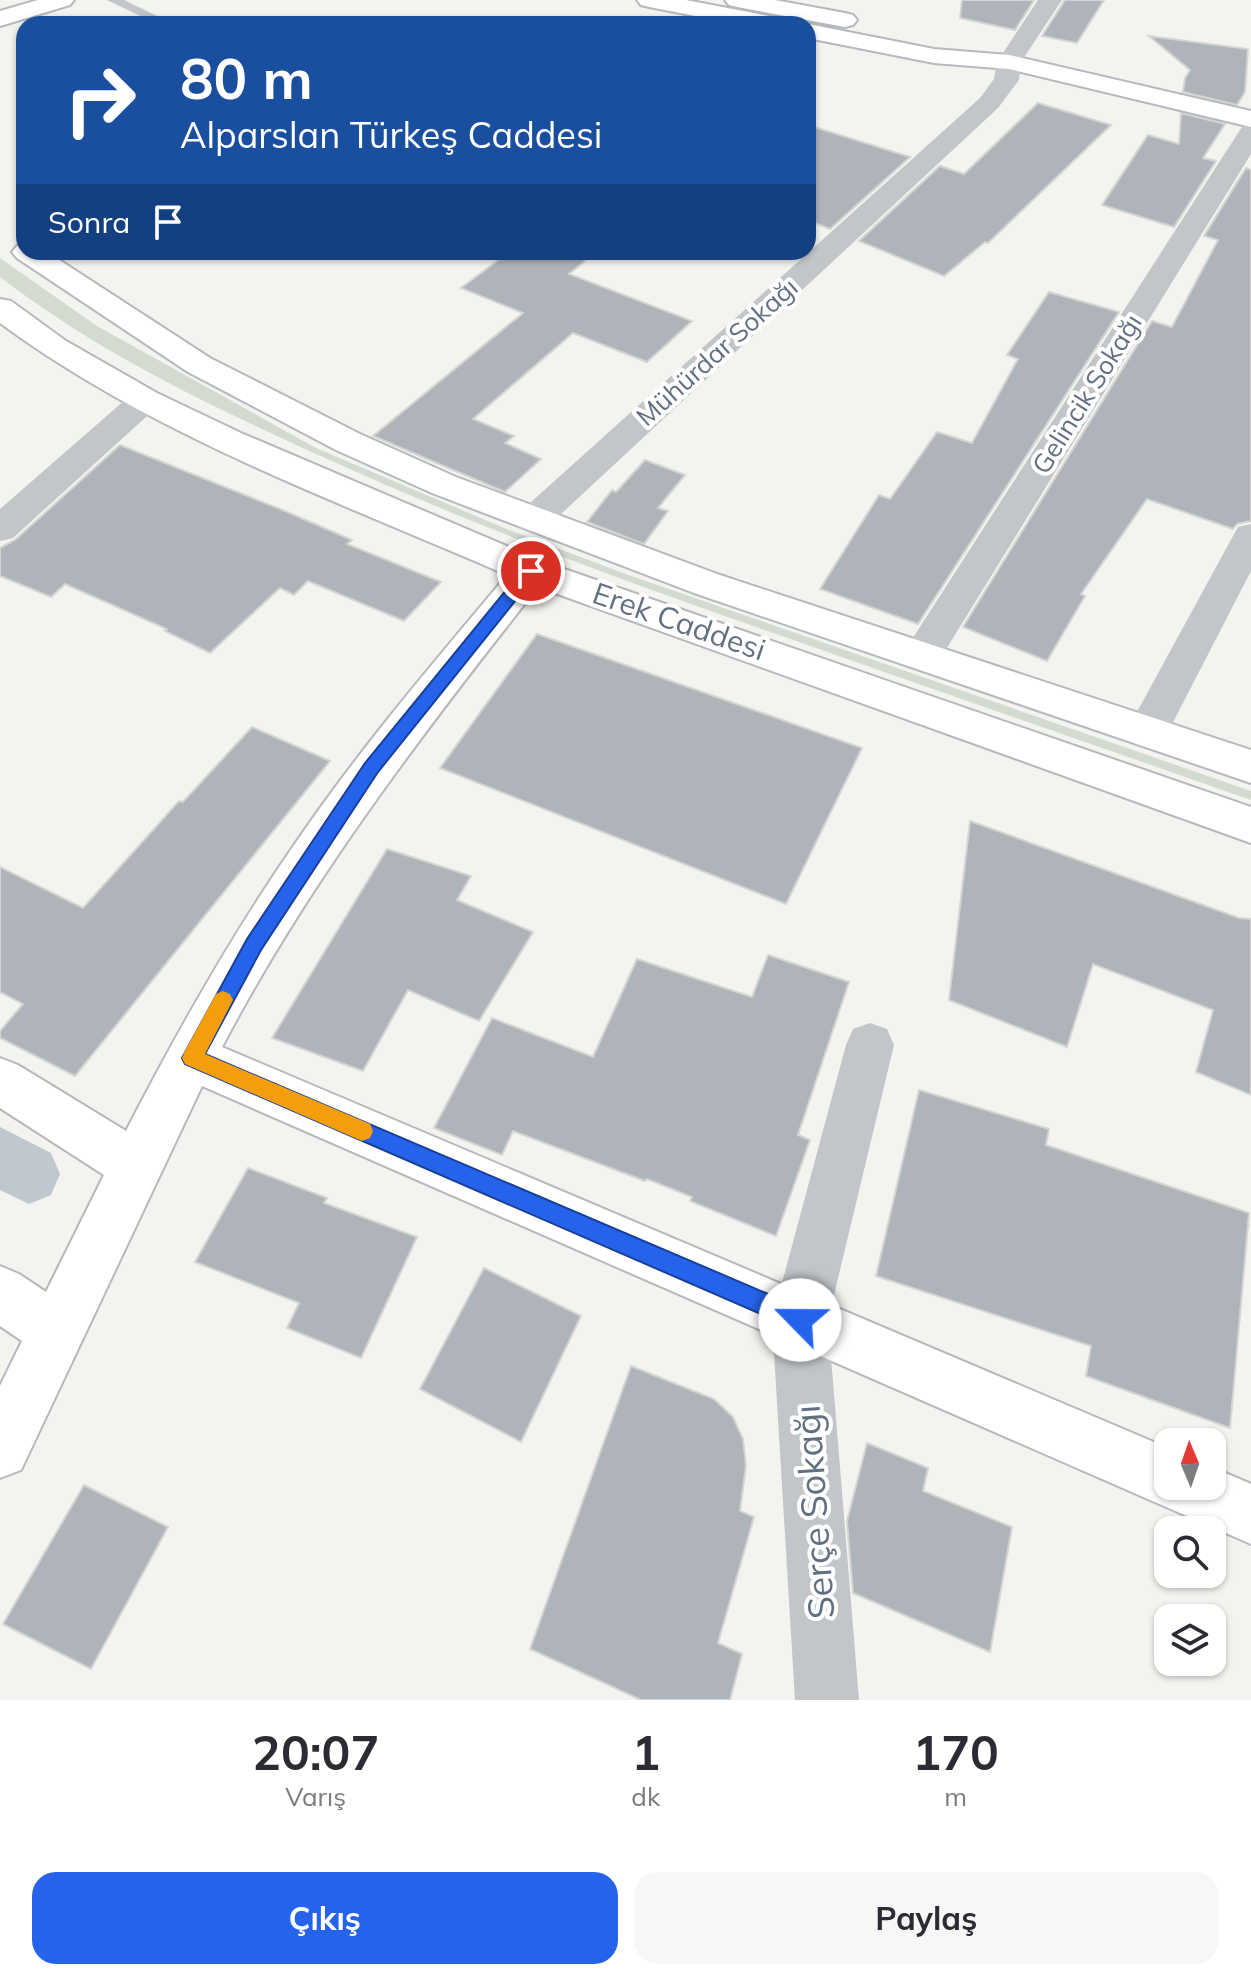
<!DOCTYPE html>
<html lang="tr">
<head>
<meta charset="utf-8">
<style>
  :root { --surface:#fff; --page:#f7f7f7; --text:#2b2b33; --muted:#7c7c81; --accent:#2563eb }
  body { margin:0; font-family:Mulish,sans-serif; background:var(--page); color:var(--text); height:100vh; display:flex; flex-direction:column; font-size:30px; white-space:nowrap }
  * { box-sizing:border-box; margin:0 }
  p { font-size:26px; color:var(--muted) }
  .icon { flex:none; width:44px; height:44px; fill:none; stroke:currentColor; stroke-width:2; stroke-linecap:round; stroke-linejoin:round }
  .map { position:relative; height:1700px; overflow:hidden }
  .panel { display:flex; flex-direction:column; background:var(--surface); flex:1 }
  .panel>* { flex:none }
  .hud { position:absolute; left:16px; top:16px; width:800px; height:244px; border-radius:24px; box-shadow:0 2px 6px #0004; background:#1a4fa0; color:#fff; overflow:hidden }
  .needle { width:52px; rotate:358deg }
  .fabs { position:absolute; left:1154px; top:1428px; display:grid; gap:16px }
  .fabs a { display:grid; place-items:center; width:72px; height:72px; border-radius:16px; background:var(--surface); box-shadow:0 2px 6px #0004; font-size:40px }
  .pin { position:absolute; display:grid; place-items:center; width:68px; height:68px; color:#fff; margin:-34px; border:4px solid #fff; border-radius:50%; box-shadow:0 2px 8px #0007 }
  .me { position:absolute; width:88px; margin:-44px; rotate:293deg; stroke-linejoin:round; filter:drop-shadow(0 0 6px #0008) }
  .turn { display:flex; align-items:center; gap:28px; height:168px; padding:0 32px; font-size:36px }
  .turn .icon { width:104px; height:104px; stroke-width:2.5 }
  .turn b { display:block; font-size:56px; line-height:68px }
  .then { display:flex; align-items:center; height:76px; padding:0 32px; background:#0003; gap:16px; font-size:30px }
  .eta { display:flex; justify-content:space-evenly; align-items:center; height:136px; text-align:center }
  .eta b { font-size:48px; font-weight:700; line-height:56px }
  .primary-button { display:flex; gap:16px; margin-top:auto; padding:16px 32px }
  .primary-button a { flex:1; height:92px; border-radius:24px; background:var(--accent); color:#fff; font-size:32px; font-weight:700; line-height:92px; text-align:center }
  .primary-button a+a { background:var(--page); color:var(--text) }
  .map>svg:first-child { display:block }
  .green { fill:#d3dbd0 }
  .lines { fill:none; stroke-linecap:round; stroke-linejoin:round }
  .canal { fill:#bec8ce; fill-rule:evenodd }
  .building { fill:#aeb4b9; stroke:#d4d5d2; stroke-width:2 }
  .secondary-casing { stroke:#b5b9bd; stroke-width:4 }
  .lane { fill:#c3c6c9; fill-rule:evenodd }
  .street { fill:#c3c6c9; fill-rule:evenodd }
  .secondary { fill:#fff; fill-rule:evenodd }
  .route { fill:#2563eb; stroke:#184099; stroke-width:2 }
  .slow { fill:#f59e0b }
  .labels { text-anchor:middle; stroke-width:8; stroke-linejoin:round; paint-order:stroke }
  .far-street-label { font-size:26px; fill:#617081; stroke:#fff }
  .street-label { font-size:30px; fill:#617081; stroke:#fff }
  .near-street-label { font-size:36px; fill:#617081; stroke:#fff }
</style>
</head>
<body>
<div class="map">
<svg width="1251" height="1700" viewBox="0 0 1251 1700">
  <rect width="100%" height="100%" fill="#f3f4ef"/>
  <!-- green -->
  <path class="green" d="M0,258l97,68 219,122 193,82 114,43 628,218v9c-191,-67 -383,-133 -574,-201 -149,-53 -294,-112 -436,-180 -84,-40 -167,-85 -241,-142z"/>
  <g class="lines">
    <!-- canal -->
    <path class="canal" d="M0,1127l51,26 9,21 -9,21 -22,9 -29,-14z"/>
  </g>
  <!-- building -->
  <path class="building" d="M962,0h72l-19,30 -55,-12z
    M1065,0h39l-27,43 -35,-7z
    M1149,36l99,13 -3,43 -8,13 -54,-13 2,-14 5,-8z
    M1038,103l73,22 -123,118 -3,-1 -41,34 -85,-35 81,-75 24,8z
    M1181,113l44,11 -22,34 13,3 -42,66 -72,-22 46,-70 31,9z
    M808,125l102,32 -80,72 -22,-9z
    M1246,168l5,2v351l-14,3 -4,5 -86,-30 -66,95 4,2 -38,65 -84,-34 189,-306 20,6 46,-87 -14,-4z
    M509,252h87l-27,22 123,47 -45,41 -74,-29 -100,86 41,17 -9,7 36,16 -36,33 -132,-56 150,-123 -62,-25z
    M1049,292l70,20 -201,312 -98,-35 59,-94 11,4 47,-67 35,11 46,-84 -11,-4z
    M120,445l165,66 67,29 -5,4 94,38 -37,39 -96,-40 -14,14 -14,-7 -70,65 -45,-22 2,-2 -102,-45 -14,13 -51,-21v-28l15,-8z
    M645,460l40,15 -27,33 10,3 -24,33 -57,-22 25,-32 4,2z
    M537,634l325,114 -76,156 -346,-136z
    M252,727l78,34 -255,315 -75,-38v-7l23,-27 -23,-12v-125l83,41 96,-107 4,1z
    M970,821l269,97 12,1v176l-55,-23 17,-62 -120,-46 -26,83 -118,-47z
    M387,849l84,27 -14,24 76,32 -54,89 -71,-31 -45,81 -91,-33z
    M768,955l81,27 -51,153 12,5 -34,96 -86,-35 2,-4 -45,-18 -2,2 -132,-50 -11,24 -68,-27 58,-110 101,39 44,-98 115,38z
    M919,1090l130,39 -3,16 203,68 -19,215 -144,-52 5,-30 -215,-70z
    M248,1168l79,30 -3,5 93,34 -56,121 -74,-30 12,-25 -104,-41z
    M484,1268l97,48 -60,126 -101,-53z
    M631,1366l83,33 19,18 10,22 3,27 -6,45 14,6 -36,126 24,11 -12,46h-89l-111,-51z
    M867,1443l61,25 -5,23 89,36 -22,125 -137,-59 -6,-72z
    M84,1485l84,42 -77,142 -88,-45z"/>
  <g class="lines">
    <!-- secondary casing -->
    <g class="secondary-casing">
      <path id="secondary" d="M38,0h36l-4,5 -70,21v-15z
        M637,0h49l83,16 8,2 4,5 -44,1 -88,-17 -8,-2z
        M725,0h50l70,13 8,2 4,5 -4,5 -8,2 -108,-20 -8,-2z
        M807,24h1l126,25 75,6 242,56v16l-242,-58 -75,-6 -126,-25z
        M24,244v8h23l163,106 150,76 96,43 264,98 531,175v33l-557,-190 -262,-100 -96,-43 -148,-78 -171,-114 -5,-6 5,-6z
        M0,299l11,2 55,40 91,52 84,40 303,129 707,245v36l-713,-256c-116,147 -229,294 -316,460l946,401v38h44v-19l39,17v60l-1049,-458 -181,384 -21,8v-92l22,-45 -22,-15v-60l19,8 27,18 58,-117 -104,-67v-50l18,7 108,66c52,-101 108,-200 173,-293 63,-92 136,-177 208,-263 -172,-75 -355,-140 -507,-252z"/>
    </g>
    <!-- lane -->
    <path class="lane" d="M107,0h17l50,24h-17z"/>
    <!-- street -->
    <path class="street" d="M1038,0h24l-41,62 -2,18 -21,28 -452,420 -13,4 -13,-4 -5,-8 5,-8 460,-414 14,-19 3,-17z
      M1251,125v29l-314,510 -14,4 -14,-4 -6,-10 6,-10 329,-511 4,-6z
      M145,390l12,3 4,7 -4,7 -144,131 -13,3v-32l133,-116z
      M1251,524v47l-83,161 -6,11 -15,5 -15,-5 -6,-11 107,-196 5,-9z
      M870,1023l17,6 7,16 -66,275 31,380h-64l-23,-380 74,-275 7,-16z"/>
    <!-- secondary -->
    <use href="#secondary" class="secondary"/>
  </g>
  <!-- route -->
  <path class="route" d="M531,566l7,5 -2,4 -158,197 -117,178 -56,104 603,257 3,9 -3,8 -8,3 -615,-267 -3,-6 65,-119 118,-176 160,-196z"/>
  <!-- slow -->
  <path class="slow" d="M223,991l7,3 3,6 -28,54 165,70 3,7 -3,7 -8,3 -7,-3 -170,-74 -3,-6 3,-7 31,-57z"/>
  <g class="labels">
    <!-- far-street labels -->
    <g class="far-street-label">
      <text transform="translate(717 352) rotate(-42)" y="9">Mühürdar Sokağı</text>
      <text transform="translate(1087 394) rotate(-58)" y="9">Gelincik Sokağı</text>
    </g>
    <!-- street labels -->
    <g class="street-label">
      <text transform="translate(679 622) rotate(19)" y="10">Erek Caddesi</text>
    </g>
    <!-- near-street labels -->
    <g class="near-street-label">
      <text transform="translate(814 1512) rotate(-94)" y="13">Serçe Sokağı</text>
    </g>
  </g>
</svg>
<div class="fabs">
<a><svg class="needle" viewBox="-14 -14 28 28"><path d="M0-13l5 13h-10z" fill="#e53935"/><path d="M0 13l5-13h-10z" fill="#7c7c81"/></svg></a>
<a><svg class="icon" aria-label="search" viewBox="0 0 24 24"><circle cx="10" cy="10" r="6"/><path d="M15 15l6 6"/></svg></a>
<a><svg class="icon" aria-label="layers" viewBox="0 0 24 24"><path d="M12 4l9 5-9 5-9-5zM3 14l9 5 9-5"/></svg></a>
</div>
<div class="pin" style="left:531px;top:571px;background:#d93025"><svg class="icon" aria-label="arrive" viewBox="0 0 24 24"><path d="M6 21V4h12l-3 4 3 4H6"/></svg></div>
<svg class="me" style="left:800px;top:1320px" viewBox="-20 -20 40 40"><circle r="19" fill="#fff"/><path d="M0-13L10 11 0 6-10 11z" fill="#2563eb"/></svg>
<div class="hud">
<div class="turn"><svg class="icon" aria-label="right" viewBox="0 0 24 24"><path d="M7 20v-9h11M14 6l5 5-5 5"/></svg><div><b>80 m</b>Alparslan Türkeş Caddesi</div></div>
<div class="then">Sonra<svg class="icon" aria-label="arrive" viewBox="0 0 24 24"><path d="M6 21V4h12l-3 4 3 4H6"/></svg></div>
</div>
</div>
<section class="panel">
<div class="eta">
<div><b>20:07</b><p>Varış</p></div>
<div><b>1</b><p>dk</p></div>
<div><b>170</b><p>m</p></div>
</div>
<div class="primary-button"><a>Çıkış</a><a>Paylaş</a></div>
</section>
</body>
</html>
